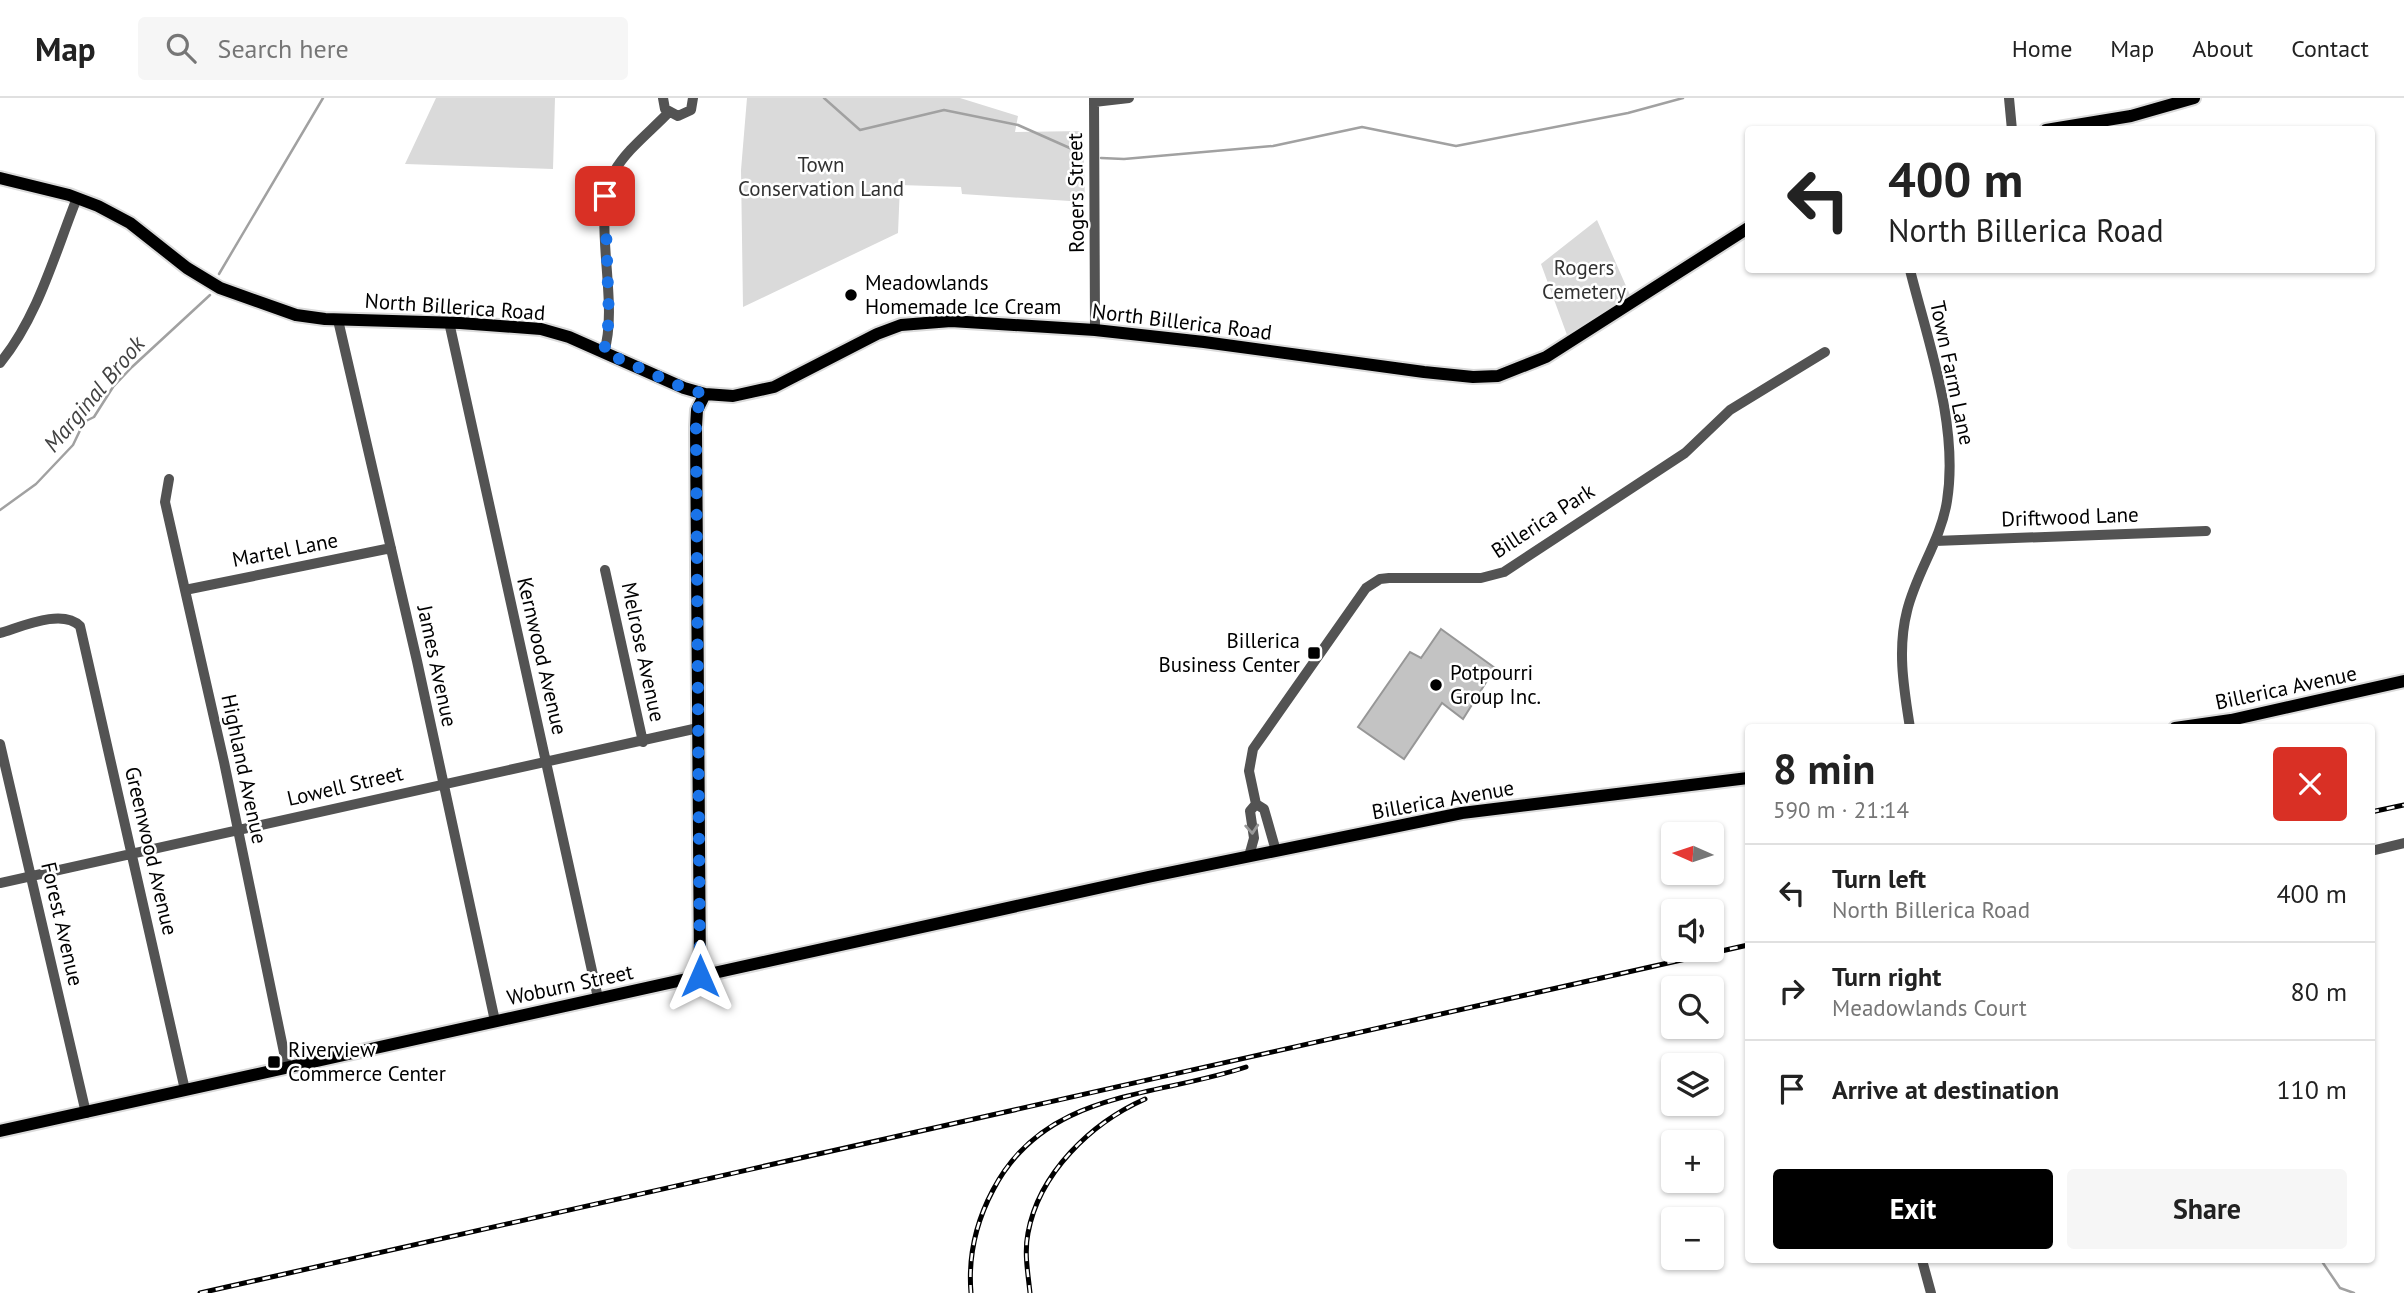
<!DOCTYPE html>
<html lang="en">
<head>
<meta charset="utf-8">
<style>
  :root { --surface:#fff; --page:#f6f6f6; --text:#222; --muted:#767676; --line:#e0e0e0; --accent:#000 }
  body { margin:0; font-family:"PT Sans",sans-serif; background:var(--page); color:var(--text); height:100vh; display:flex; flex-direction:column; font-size:26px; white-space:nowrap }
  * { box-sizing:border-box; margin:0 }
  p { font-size:23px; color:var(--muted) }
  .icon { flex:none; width:38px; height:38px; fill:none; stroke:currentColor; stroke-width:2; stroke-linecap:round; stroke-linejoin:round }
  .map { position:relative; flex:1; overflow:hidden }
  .side { position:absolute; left:1745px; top:626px; width:630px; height:539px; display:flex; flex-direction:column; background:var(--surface); border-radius:7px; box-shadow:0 2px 5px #0004 }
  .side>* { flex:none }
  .hud { position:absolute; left:1745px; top:28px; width:630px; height:147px; border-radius:7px; box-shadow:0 2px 5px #0004; background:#fff; color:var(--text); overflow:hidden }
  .needle { width:46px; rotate:273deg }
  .fabs { position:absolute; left:1661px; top:724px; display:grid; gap:14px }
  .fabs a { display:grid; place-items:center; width:63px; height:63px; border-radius:7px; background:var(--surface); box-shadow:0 2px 5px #0004; font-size:35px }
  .pin { position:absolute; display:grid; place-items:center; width:60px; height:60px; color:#fff; margin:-30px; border-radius:14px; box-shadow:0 4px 10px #0006 }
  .me { position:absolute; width:77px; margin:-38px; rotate:0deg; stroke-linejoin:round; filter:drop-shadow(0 0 5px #0008) }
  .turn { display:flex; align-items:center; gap:24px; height:147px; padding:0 28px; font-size:32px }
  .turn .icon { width:91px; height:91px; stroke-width:2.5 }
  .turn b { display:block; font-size:49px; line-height:60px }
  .round { display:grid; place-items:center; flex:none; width:74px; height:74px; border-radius:7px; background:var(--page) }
  .head { display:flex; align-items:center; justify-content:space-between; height:119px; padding:0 28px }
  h1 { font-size:42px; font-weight:800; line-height:52px }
  .action { display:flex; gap:14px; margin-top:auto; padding:14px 28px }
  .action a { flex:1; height:80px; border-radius:7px; background:var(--accent); color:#fff; font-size:28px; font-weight:800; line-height:80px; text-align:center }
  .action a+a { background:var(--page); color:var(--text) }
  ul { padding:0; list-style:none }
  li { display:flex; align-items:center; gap:21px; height:98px; padding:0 28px; border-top:2px solid var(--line) }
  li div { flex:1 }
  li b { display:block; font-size:26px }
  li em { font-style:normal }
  header { display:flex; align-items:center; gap:42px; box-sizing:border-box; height:98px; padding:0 35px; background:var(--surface); border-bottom:2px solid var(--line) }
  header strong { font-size:33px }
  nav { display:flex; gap:38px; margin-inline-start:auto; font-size:24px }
  .search { width:490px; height:63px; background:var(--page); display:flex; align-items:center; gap:18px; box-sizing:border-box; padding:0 24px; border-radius:7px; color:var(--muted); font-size:26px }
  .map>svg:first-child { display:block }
  .green { fill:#dadada }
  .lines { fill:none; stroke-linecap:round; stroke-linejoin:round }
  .stream { stroke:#a1a1a1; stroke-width:2.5 }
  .building { fill:#c3c3c3; stroke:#979797; stroke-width:2 }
  .major-casing { stroke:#dbdbdb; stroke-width:16 }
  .minor { stroke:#535353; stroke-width:10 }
  .major { stroke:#000; stroke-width:12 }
  .rail-casing { stroke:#000; stroke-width:5 }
  .rail { stroke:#fff; stroke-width:2.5; stroke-dasharray:8; stroke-linecap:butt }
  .oneway { stroke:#989898 }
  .route { stroke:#1a73e8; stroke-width:12; stroke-dasharray:0 21.6 }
  .poi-dot { fill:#000; stroke:#fff; stroke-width:2.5 }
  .labels { text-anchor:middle; stroke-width:5; stroke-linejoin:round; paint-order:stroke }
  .park-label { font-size:21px; fill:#313131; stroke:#fff }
  .street-label { font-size:21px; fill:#000; stroke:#fff }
  .poi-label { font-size:21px; fill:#000; stroke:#fff; text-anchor:start }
  .water-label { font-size:23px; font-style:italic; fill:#424242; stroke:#fff }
</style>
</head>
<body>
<header>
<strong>Map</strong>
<div class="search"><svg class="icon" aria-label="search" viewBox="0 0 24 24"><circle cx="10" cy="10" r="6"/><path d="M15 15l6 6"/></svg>Search here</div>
<nav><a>Home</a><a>Map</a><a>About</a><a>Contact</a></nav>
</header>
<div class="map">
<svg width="2404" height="1195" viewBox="0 0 2404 1195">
  <rect width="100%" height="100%" fill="#fff"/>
  <!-- green -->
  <path class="green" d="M436,0h119l-2,71 -148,-5z
    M747,0h213l58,18 -3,16 68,-1 2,71 -123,-8 -1,-7 -61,-2 -2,48 -155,74 -2,-137z
    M1597,122l33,75 -63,40 -26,-71z"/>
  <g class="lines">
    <!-- stream -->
    <path class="stream" d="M824,0l36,32 84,-20 74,15 63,28
      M1101,60l23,1 149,-13 89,-19 94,19 172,-33 55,-15
      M219,176l104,-176
      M0,412l36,-26 37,-39 11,-23 10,-5 19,-30 19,-20 78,-72
      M2321,1162l19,28 14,5"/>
  </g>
  <!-- building -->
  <path class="building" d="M1441,531l54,39 -32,51 -21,-16 -38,56 -46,-32 52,-75 11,6z"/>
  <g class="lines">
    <!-- major casing -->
    <g class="major-casing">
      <path id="major" d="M2046,32l85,-14 63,-18
        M0,80l69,17 29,11 32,17 57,45 33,20 76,27 29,4 135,4 81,6 28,8 115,51 21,6 28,2 41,-9 103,-53 24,-9 50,-4 144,9 109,12 220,30 49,5 25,-1 48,-19 202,-129
        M2175,630l56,-8 173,-39
        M700,878l-4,-549 1,-17 8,-16
        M0,1033l1148,-254 314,-64 286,-35"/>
    </g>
    <!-- minor -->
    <path class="minor" d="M663,0l2,11 13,7 13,-6 2,-12
      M1094,0l1,232
      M2009,0l3,32
      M1094,4l35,-4
      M1910,172c18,72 49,156 37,231 -6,39 -31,72 -40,110 -10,39 -3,78 3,117
      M338,222l79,341 78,360
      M449,224l149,676
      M604,254c16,-51 -14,-137 10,-180 12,-22 37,-41 54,-59
      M0,265c38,-46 55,-110 77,-165
      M169,381l-4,23 59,260 63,305
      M1935,443l271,-10
      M605,472l38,172
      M185,492l206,-42
      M0,535c21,-6 62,-25 80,-7l105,464
      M0,646l86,369
      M1276,753l-12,-42 -8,-5 -7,-33 4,-22 113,-161 14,-9 9,-1h92l23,-6 181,-119 45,-43 95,-58
      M2371,753l33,-8
      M1249,758l5,-18 -4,-27 6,-7
      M0,785l698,-155
      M1922,1162l9,33"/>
    <!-- major -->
    <use href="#major" class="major"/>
    <!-- rail casing -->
    <g class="rail-casing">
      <path id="rail" d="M2371,714l33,-7
        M200,1195l1548,-348
        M971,1195c-3,-36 5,-71 22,-103 52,-100 160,-92 253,-123
        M1030,1195c-2,-20 -6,-40 -2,-60 11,-60 63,-110 117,-134"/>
    </g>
    <!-- rail -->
    <use href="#rail" class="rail"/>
  </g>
  <!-- one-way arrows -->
  <defs><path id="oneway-chevron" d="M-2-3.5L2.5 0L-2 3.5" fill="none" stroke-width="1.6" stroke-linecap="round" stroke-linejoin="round" transform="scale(1.75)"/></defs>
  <use class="oneway" href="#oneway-chevron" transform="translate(1252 731) rotate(86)"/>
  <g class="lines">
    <!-- route -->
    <path class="route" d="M605,98l4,123 -5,33 80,36 21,6 -8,16 -1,17 4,549"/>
  </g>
  <!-- markers -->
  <g class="poi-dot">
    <circle cx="851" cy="197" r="7"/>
    <rect x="1307" y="548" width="14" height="14" rx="3.5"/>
    <circle cx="1436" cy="587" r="7"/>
    <rect x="267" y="957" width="14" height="14" rx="3.5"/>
  </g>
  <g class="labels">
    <!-- park labels -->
    <g class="park-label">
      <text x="821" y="74">Town<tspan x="821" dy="24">Conservation Land</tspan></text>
      <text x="1584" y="177">Rogers<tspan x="1584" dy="24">Cemetery</tspan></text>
    </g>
    <!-- street labels -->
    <g class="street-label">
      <text transform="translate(1076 95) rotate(-91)" y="7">Rogers Street</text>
      <text transform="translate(455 209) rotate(4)" y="7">North Billerica Road</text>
      <text transform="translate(1182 224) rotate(7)" y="7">North Billerica Road</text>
      <text transform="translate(1952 275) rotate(78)" y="7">Town Farm Lane</text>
      <text transform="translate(2070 419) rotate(-2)" y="7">Driftwood Lane</text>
      <text transform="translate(1543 423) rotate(-33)" y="7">Billerica Park</text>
      <text transform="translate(285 452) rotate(-11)" y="7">Martel Lane</text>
      <text transform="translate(643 554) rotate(78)" y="7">Melrose Avenue</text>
      <text transform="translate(542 558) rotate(77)" y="7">Kernwood Avenue</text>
      <text transform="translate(437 568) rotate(78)" y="7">James Avenue</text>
      <text transform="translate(2286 590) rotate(-12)" y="7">Billerica Avenue</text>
      <text transform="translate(244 671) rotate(78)" y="7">Highland Avenue</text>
      <text transform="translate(345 688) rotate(-13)" y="7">Lowell Street</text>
      <text transform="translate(1443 702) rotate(-10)" y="7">Billerica Avenue</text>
      <text transform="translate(151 753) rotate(77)" y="7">Greenwood Avenue</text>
      <text transform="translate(62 826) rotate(77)" y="7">Forest Avenue</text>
      <text transform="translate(570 887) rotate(-12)" y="7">Woburn Street</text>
    </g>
    <!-- poi labels -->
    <g class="poi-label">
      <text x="865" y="192">Meadowlands<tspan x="865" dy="24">Homemade Ice Cream</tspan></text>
      <text x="1300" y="550" text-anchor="end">Billerica<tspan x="1300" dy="24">Business Center</tspan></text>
      <text x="1450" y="582">Potpourri<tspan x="1450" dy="24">Group Inc.</tspan></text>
      <text x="288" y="959">Riverview<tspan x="288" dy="24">Commerce Center</tspan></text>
    </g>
    <!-- water labels -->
    <g class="water-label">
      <text transform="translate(94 296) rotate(-50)" y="8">Marginal Brook</text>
    </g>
  </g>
</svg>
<div class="fabs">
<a><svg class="needle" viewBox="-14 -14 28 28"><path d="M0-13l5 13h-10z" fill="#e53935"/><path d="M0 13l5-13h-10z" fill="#767676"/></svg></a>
<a><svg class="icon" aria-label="sound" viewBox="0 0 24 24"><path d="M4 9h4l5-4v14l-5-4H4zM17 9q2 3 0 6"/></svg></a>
<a><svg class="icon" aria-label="search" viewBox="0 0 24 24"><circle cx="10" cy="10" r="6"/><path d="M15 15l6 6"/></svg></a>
<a><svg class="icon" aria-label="layers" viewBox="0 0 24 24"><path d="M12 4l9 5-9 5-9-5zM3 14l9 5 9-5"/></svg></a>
<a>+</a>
<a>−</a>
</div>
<div class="pin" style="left:605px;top:98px;background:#d93025"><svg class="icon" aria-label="arrive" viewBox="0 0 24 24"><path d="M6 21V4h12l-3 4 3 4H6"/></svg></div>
<svg class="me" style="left:700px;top:878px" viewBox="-20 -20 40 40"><path d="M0-17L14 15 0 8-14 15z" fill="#1a73e8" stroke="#fff" stroke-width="4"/></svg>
<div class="hud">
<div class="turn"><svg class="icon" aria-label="left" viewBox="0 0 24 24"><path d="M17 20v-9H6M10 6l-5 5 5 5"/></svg><div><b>400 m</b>North Billerica Road</div></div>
</div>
<section class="side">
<div class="head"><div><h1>8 min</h1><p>590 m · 21:14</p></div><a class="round" style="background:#d93025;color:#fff"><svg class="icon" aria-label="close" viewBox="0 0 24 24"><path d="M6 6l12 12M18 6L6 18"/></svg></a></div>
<ul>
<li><svg class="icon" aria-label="left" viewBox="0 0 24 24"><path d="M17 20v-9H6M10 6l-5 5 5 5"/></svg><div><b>Turn left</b><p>North Billerica Road</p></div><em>400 m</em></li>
<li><svg class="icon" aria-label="right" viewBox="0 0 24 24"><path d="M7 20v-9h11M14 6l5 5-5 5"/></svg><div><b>Turn right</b><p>Meadowlands Court</p></div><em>80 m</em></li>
<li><svg class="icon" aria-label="arrive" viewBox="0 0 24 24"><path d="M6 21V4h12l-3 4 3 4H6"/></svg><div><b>Arrive at destination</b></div><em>110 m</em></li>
</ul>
<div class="action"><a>Exit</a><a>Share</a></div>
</section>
</div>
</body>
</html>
